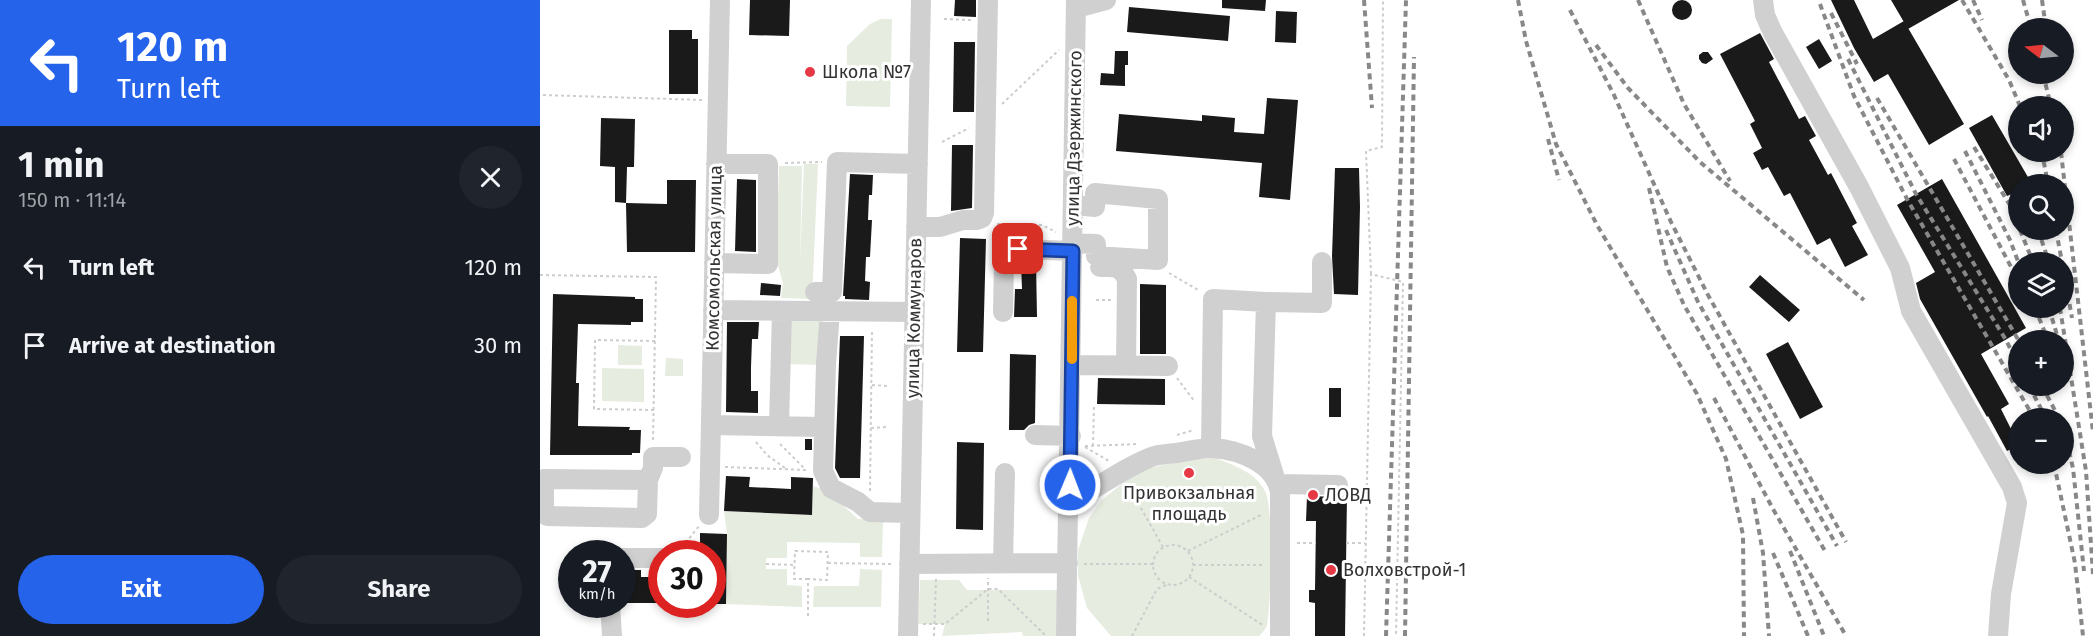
<!DOCTYPE html>
<html lang="en">
<head>
<meta charset="utf-8">
<style>
  :root { --surface:#171b24; --page:#20242c; --text:#f1f3f6; --muted:#9ea1a6; --accent:#2563eb }
  body { margin:0; font-family:"Fira Sans",sans-serif; background:var(--page); color:var(--text); height:100vh; display:flex; flex-direction:column; font-size:22px; white-space:nowrap }
  * { box-sizing:border-box; margin:0 }
  p { font-size:20px; color:var(--muted) }
  .icon { flex:none; width:33px; height:33px; fill:none; stroke:currentColor; stroke-width:2; stroke-linecap:round; stroke-linejoin:round }
  .map { position:relative; flex:1; overflow:hidden }
  .panel { display:flex; flex-direction:column; background:var(--surface); width:540px }
  .panel>* { flex:none }
  .top-card { background:#2563eb; color:#fff; overflow:hidden }
  .needle { width:39px; rotate:286deg }
  .tools { position:absolute; left:1468px; top:18px; display:grid; gap:12px }
  .tools a { display:grid; place-items:center; width:66px; height:66px; border-radius:50%; background:var(--surface); box-shadow:0 3px 9px #0003; font-size:30px }
  .speed { position:absolute; left:18px; top:540px; display:flex; gap:12px; font-size:30px; font-weight:700; text-align:center }
  .speed>* { display:grid; place-content:center; width:78px; height:78px; border-radius:50%; background:var(--surface); box-shadow:0 3px 9px #0003; line-height:1 }
  .speed small { font-size:15px; font-weight:400 }
  .speed .limit { border:9px solid #d22; background:#fff; color:#111 }
  .pin { position:absolute; display:grid; place-items:center; width:51px; height:51px; color:#fff; margin:-26px; border-radius:12px; box-shadow:0 3px 9px #0006 }
  .me { position:absolute; width:66px; margin:-33px; rotate:1deg; stroke-linejoin:round; filter:drop-shadow(0 0 4px #0008) }
  .turn { display:flex; align-items:center; gap:21px; height:126px; padding:0 18px; font-size:27px }
  .turn .icon { width:78px; height:78px; stroke-width:2.5 }
  .turn b { display:block; font-size:42px; line-height:51px }
  .round { display:grid; place-items:center; flex:none; width:63px; height:63px; border-radius:32px; background:var(--page) }
  .overview { display:flex; align-items:center; justify-content:space-between; height:102px; padding:0 18px }
  h1 { font-size:36px; font-weight:700; line-height:45px }
  .button { display:flex; gap:12px; margin-top:auto; padding:12px 18px }
  .button a { flex:1; height:69px; border-radius:36px; background:var(--accent); color:#fff; font-size:24px; font-weight:700; line-height:69px; text-align:center }
  .button a+a { background:var(--page); color:var(--text) }
  ul { padding:0; list-style:none }
  li { display:flex; align-items:center; gap:18px; height:78px; padding:0 18px }
  li div { flex:1 }
  li b { display:block; font-size:22px }
  li em { font-style:normal }
  main { display:flex; flex:1; min-height:0 }
  .map>svg:first-child { display:block }
  .green { fill:#e6ecdf }
  .building { fill:#1a1a1a }
  .lines { fill:none; stroke-linecap:round; stroke-linejoin:round }
  .path { stroke:#cdcdcd; stroke-width:2; stroke-dasharray:3 3; stroke-linecap:butt }
  .minor { stroke:#d0d0d0; stroke-width:20 }
  .rail { stroke:#888; stroke-width:4; stroke-dasharray:6 4.5; stroke-linecap:butt }
  .route-casing { stroke:#184099; stroke-width:15 }
  .route { stroke:#2563eb; stroke-width:10 }
  .slow { stroke:#f59e0b; stroke-width:10 }
  .poi-dot { fill:#e63946; stroke:#fff; stroke-width:2 }
  .labels { text-anchor:middle; stroke-width:6; stroke-linejoin:round; paint-order:stroke }
  .poi-label { font-size:18px; fill:#333; stroke:#fff; text-anchor:start }
  .street-label { font-size:18px; fill:#333; stroke:#fff }
</style>
</head>
<body>
<main>
<section class="panel">
<div class="top-card">
<div class="turn"><svg class="icon" aria-label="left" viewBox="0 0 24 24"><path d="M17 20v-9H6M10 6l-5 5 5 5"/></svg><div><b>120 m</b>Turn left</div></div>
</div>
<div class="overview"><div><h1>1 min</h1><p>150 m · 11:14</p></div><a class="round"><svg class="icon" aria-label="close" viewBox="0 0 24 24"><path d="M6 6l12 12M18 6L6 18"/></svg></a></div>
<ul>
<li><svg class="icon" aria-label="left" viewBox="0 0 24 24"><path d="M17 20v-9H6M10 6l-5 5 5 5"/></svg><div><b>Turn left</b></div><em>120 m</em></li>
<li><svg class="icon" aria-label="arrive" viewBox="0 0 24 24"><path d="M6 21V4h12l-3 4 3 4H6"/></svg><div><b>Arrive at destination</b></div><em>30 m</em></li>
</ul>
<div class="button"><a>Exit</a><a>Share</a></div>
</section>
<div class="map">
<svg width="1553" height="636" viewBox="0 0 1553 636">
  <rect width="100%" height="100%" fill="#fff"/>
  <!-- green -->
  <path class="green" d="M341,19h11l-2,88 -44,-1 1,-60 23,-22z
    M264,164h14l-6,135 -31,-1 2,-15 -5,-17 -2,-1 3,-99h23l-2,99z
    M249,316l34,2 -2,47 -34,-1z
    M78,345l24,1v19h-24z
    M126,358l17,1v17h-18z
    M62,368l42,1v33l-42,-1z
    M676,458c19,8 39,14 49,33 9,15 6,115 2,134 -1,4 -5,8 -8,11h-148l-24,-28 -9,-32v-26l11,-32 12,-17 24,-20 22,-12 35,-9z
    M273,486l13,4 32,29 25,1 -1,37h-22v-14l-73,-1v16h-21v11h21v16l15,1v21l-76,-3 1,-70 -3,-23 88,4z
    M320,569l22,1 -1,37h-68l1,-21h45z
    M380,580h39l8,10h90v46h-34l-1,-4 -80,4 3,-12h-27z"/>
  <!-- building -->
  <path class="building" d="M210,0h40l-1,36 -40,-1z
    M415,0h21v17l-22,-1z
    M682,0h44l-1,11 -43,-3z
    M1291,0h23l19,39 31,-18 60,103 -35,21 -41,-71 -14,8 -20,-34z
    M1351,0h68l-51,29z
    M1132 10a10 10 0 1 1 20 0a10 10 0 1 1-20 0Z
    M589,7l101,9 -2,25 -101,-9z
    M736,11l21,1 -1,31 -21,-1z
    M129,30h23v9h6v55h-29z
    M1220,33l14,26 -5,3 30,57 6,-3 11,20 -7,4 19,35 3,-2 26,50 -5,3 16,29 -23,12 -15,-29 -13,7 -27,-52 -6,3 -16,-29 -6,3 -9,-17 9,-5 -12,-24 5,-3 -35,-67z
    M1279,39l13,22 -13,8 -13,-22z
    M414,42h21l-1,70h-21z
    M575,51h13v14h-3v21l-25,-1 1,-12 13,1z
    M1163,52h5l5,7 -7,5 -4,-1 -3,-4v-4z
    M727,98l31,2 -8,100 -31,-3 3,-34 -146,-12 3,-37 83,7v-6l33,3 -1,14 30,2z
    M1452,115l40,69h-13v23l-7,-13 -5,2 -38,-68z
    M61,118l34,1 -1,48h-7l-1,36 -11,-1v-35l-15,-1z
    M412,145h21l-1,63 -21,3z
    M795,168h24l1,39 -2,88 -24,-1 -2,-38z
    M310,174l23,1 -1,20h-3l-1,25h4l-2,37h-4l-1,24 5,1 -1,18 -24,-1v-3h-2z
    M197,179l19,1v72l-21,-1z
    M1402,179l84,149 -45,26 28,50 -8,5 18,36 -12,6 -19,-35 -1,1 -67,-118 -4,-16 19,-11 -38,-67z
    M127,180h29l-1,72h-68l-1,-49 41,1z
    M420,238l26,1 -3,113h-26z
    M496,262l1,55h-23l1,-28h7l-1,-26z
    M1220,275l40,35 -11,12 -40,-35z
    M221,283l20,2 -1,11 -20,-1z
    M600,284l26,1v69h-26z
    M13,294l82,3v2h8v23h-12v3l-53,-1 -2,59h3l-1,43 52,1 -1,3h12l-1,23h-8v2h-82z
    M187,322h32l-1,17h-6l-1,28v24h7v22l-32,-1z
    M300,336h24l-4,142h-20l-5,-10z
    M1248,342l35,65 -23,12 -34,-65z
    M470,354l26,1 -1,68 -6,2 -5,5h-15z
    M558,378l67,1v26l-68,-1z
    M789,388h12v29h-12z
    M265,439h7v11h-7z
    M417,442l27,1 -1,87 -27,-1z
    M186,476l24,1 -1,10 42,2v-12l22,1 -1,37 -88,-4z
    M807,495l-2,141h-30v-33l-6,-1v-12h6l1,-69h-10l1,-25 31,1z
    M160,533l27,1 -1,70h-14v-50h-12z
    M82,570h19v7h21v26h-40z"/>
  <g class="lines">
    <!-- path -->
    <path class="path" d="M404,19l27,1
      M3,95l159,5
      M462,104l57,-54
      M402,142l27,-14
      M245,163l37,-1
      M457,224l45,1 14,7
      M629,273l31,18
      M831,274l-5,-123 16,-4 1,-147
      M0,275l116,2 -3,165
      M556,300h16
      M637,378l18,24
      M332,385l16,1
      M114,410l-60,-1 1,-69 60,1
      M331,428l15,-1
      M637,435l17,-5
      M216,442l11,13 18,13
      M240,444l25,25
      M545,446l54,-2
      M553,446l1,-42
      M545,447l24,14
      M185,467l81,3
      M589,487l34,60
      M330,491l2,-162
      M757,543h19
      M806,543h19
      M613 565a20 20 0 1 1 40 0a20 20 0 1 1-40 0Z
      M648,551l75,-37
      M141,554l3,-9 15,-19
      M288,563l65,1
      M226,564l29,1
      M544,564h69
      M653,565h72
      M649,577l75,49
      M268,579h-14l1,-28 33,1 -1,28 -19,-1v37
      M448,621v-43
      M383,624h22l43,-35h10l48,47
      M394,636l2,-57
      M592,636l25,-47 9,-4
      M824,636l7,-362 32,8 -7,354"/>
    <!-- minor -->
    <path class="minor" d="M1223,0l2,15 8,18 86,154 41,81 11,43 101,176 5,16 -16,91 -3,42
      M536,8l30,-8
      M376,227h24l23,-7h14l5,-2 2,-5 4,-213
      M533,243l23,1v12l62,4v-61l-63,-6v14l-21,-2
      M174,263l54,1v-100h-52
      M560,267c14,0 20,-2 27,12l-1,87
      M275,292h17l5,-130 81,2
      M726,302l56,1v-41
      M173,310l201,2
      M290,311l-4,53 -3,107 8,17 27,14 12,10 40,1
      M463,312l1,-49 4,-9 10,-5 55,2
      M532,365l96,1
      M171,425l112,2
      M239,426l3,-115
      M495,435l36,1
      M671,448l2,-149 53,3 -4,134 12,39
      M4,479l104,1 -1,34 -5,4 -95,-2 -3,-6z
      M108,480l5,-12v-11h28
      M739,484l59,1
      M530,504c25,-16 51,-34 79,-46 8,-4 18,-4 27,-5 12,-2 25,-5 37,-5 26,2 63,15 67,45v143
      M169,515l11,-515
      M82,558h40
      M463,563l2,-90
      M369,564l159,-1
      M70,604l2,32
      M368,636l13,-636
      M526,636l10,-636"/>
    <!-- rail -->
    <path class="rail" d="M824,0l8,108
      M978,0l8,41 30,103 41,81 100,169 29,65 17,76 1,101
      M1098,0l46,104 46,77
      M1422,0l47,80 11,26
      M1433,0l9,20
      M1483,0l8,28
      M1502,0l4,28
      M1280,4l34,92 53,103 127,219
      M1030,10l44,85 57,127 37,73 138,247
      M1291,13l26,51
      M1056,45l32,43 72,74 164,138
      M1308,59l68,135 90,146 13,26
      M1503,74l8,32
      M1337,98l142,243
      M1008,139l11,41
      M1434,147l39,63 6,16
      M1425,151l45,89 9,24
      M1499,152l5,11 4,21
      M1521,152l32,280
      M1414,159l65,123
      M1109,188l18,79 17,38 141,246
      M1126,230l32,72 139,244
      M1480,230l13,32
      M1498,230l11,32
      M1516,230l6,32
      M1524,273l8,45
      M1495,308l13,32
      M1509,308l8,27
      M1520,308l26,163 7,103
      M1489,386l17,32
      M1502,386l17,32
      M1174,398l59,111 73,127
      M1524,431l9,37 11,103
      M1514,464l21,99 8,73
      M1213,498l10,55 6,83
      M1250,551l34,85
      M1233,553l35,83
      M846,636l20,-636
      M865,636l9,-579"/>
  </g>
  <g class="lines">
    <!-- route casing -->
    <g class="route-casing">
      <path id="route" d="M478,249l55,2 -3,234"/>
    </g>
    <!-- route -->
    <use href="#route" class="route"/>
    <!-- slow -->
    <path class="slow" d="M532,359v-58"/>
  </g>
  <!-- markers -->
  <g class="poi-dot">
    <circle cx="270" cy="72" r="6"/>
    <circle cx="649" cy="473" r="6"/>
    <circle cx="773" cy="495" r="6"/>
    <circle cx="791" cy="570" r="6"/>
  </g>
  <g class="labels">
    <!-- poi labels -->
    <g class="poi-label">
      <text x="282" y="78">Школа №7</text>
      <text x="649" y="499" text-anchor="middle">Привокзальная<tspan x="649" dy="21">площадь</tspan></text>
      <text x="785" y="501">ЛОВД</text>
      <text x="803" y="576">Волховстрой-1</text>
    </g>
    <!-- street labels -->
    <g class="street-label">
      <text transform="translate(534 138) rotate(-89)" y="6">улица Дзержинского</text>
      <text transform="translate(174 258) rotate(-89)" y="6">Комсомольская улица</text>
      <text transform="translate(374 318) rotate(-89)" y="6">улица Коммунаров</text>
    </g>
  </g>
</svg>
<div class="tools">
<a><svg class="needle" viewBox="-14 -14 28 28"><path d="M0-13l5 13h-10z" fill="#e53935"/><path d="M0 13l5-13h-10z" fill="#9ea1a6"/></svg></a>
<a><svg class="icon" aria-label="sound" viewBox="0 0 24 24"><path d="M4 9h4l5-4v14l-5-4H4zM17 9q2 3 0 6"/></svg></a>
<a><svg class="icon" aria-label="search" viewBox="0 0 24 24"><circle cx="10" cy="10" r="6"/><path d="M15 15l6 6"/></svg></a>
<a><svg class="icon" aria-label="layers" viewBox="0 0 24 24"><path d="M12 4l9 5-9 5-9-5zM3 14l9 5 9-5"/></svg></a>
<a>+</a>
<a>−</a>
</div>
<div class="speed"><div>27<small>km/h</small></div><div class="limit">30</div></div>
<div class="pin" style="left:478px;top:249px;background:#d93025"><svg class="icon" aria-label="arrive" viewBox="0 0 24 24"><path d="M6 21V4h12l-3 4 3 4H6"/></svg></div>
<svg class="me" style="left:530px;top:485px" viewBox="-20 -20 40 40"><circle r="17" fill="#2563eb" stroke="#fff" stroke-width="3"/><path d="M0-11L8 9 0 5-8 9z" fill="#fff"/></svg>
</div>
</main>
</body>
</html>
